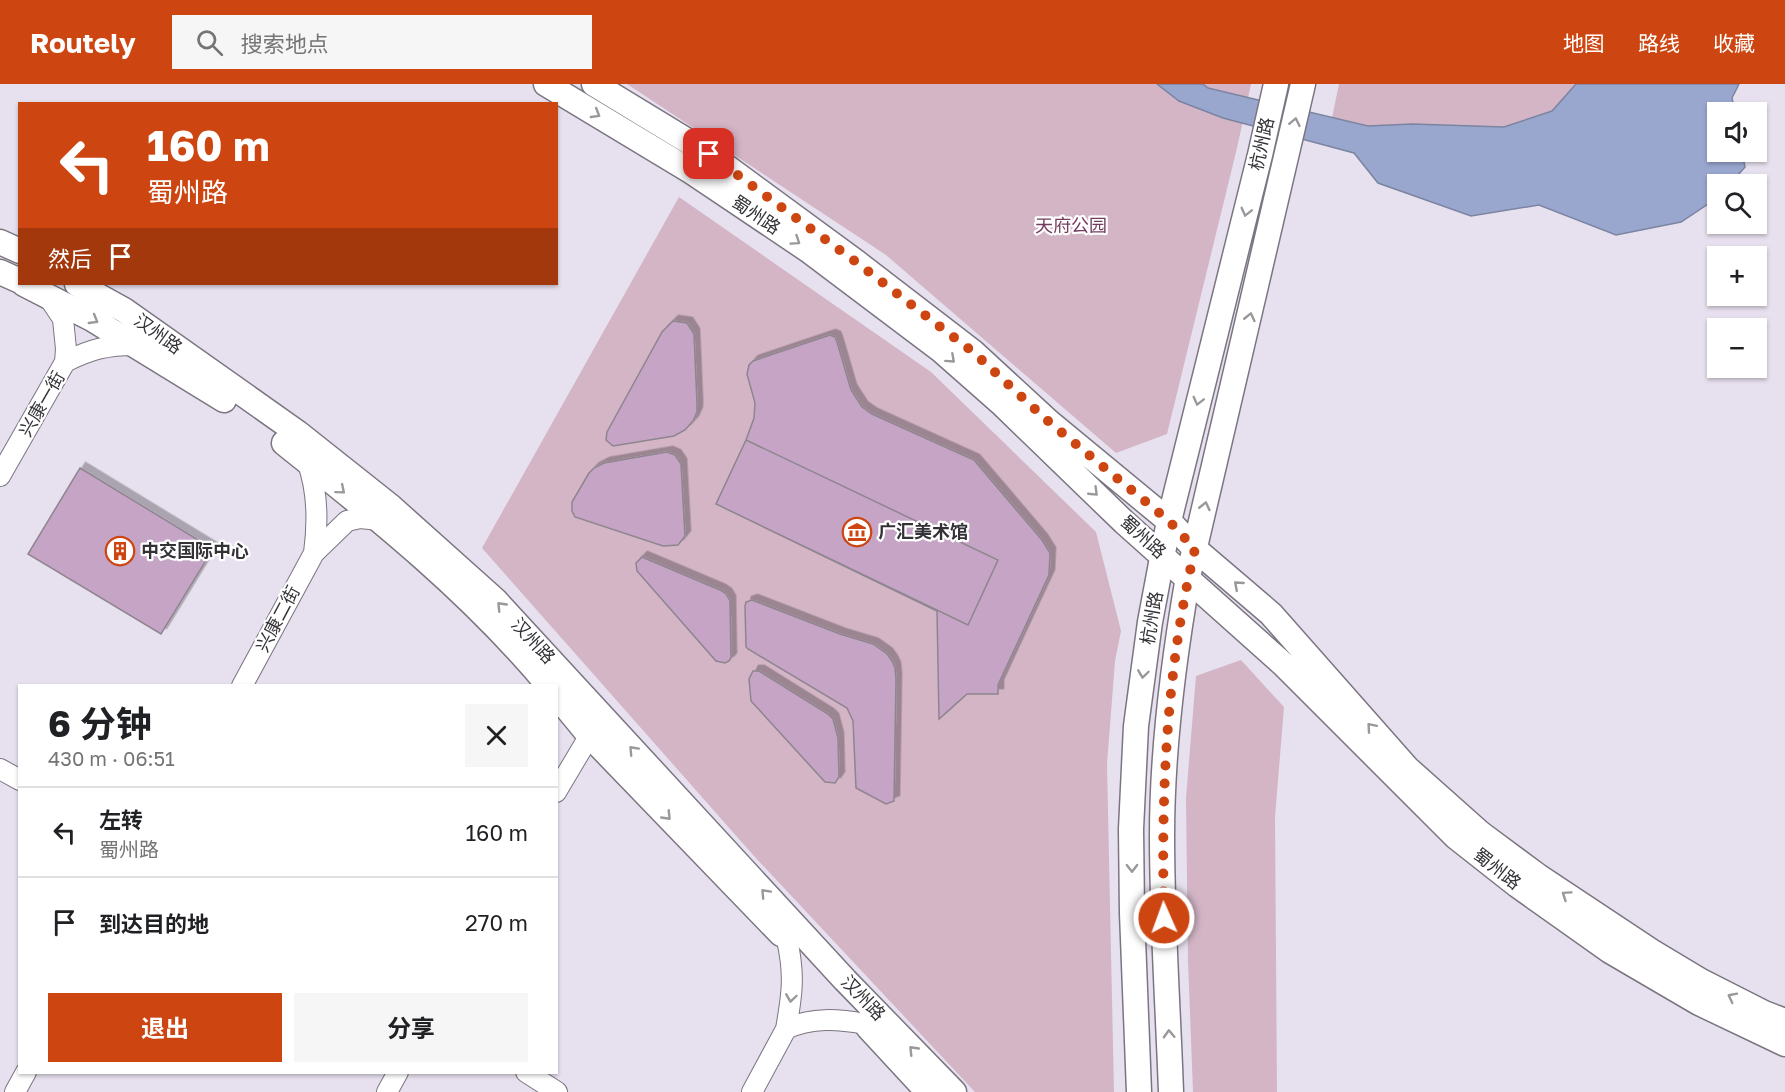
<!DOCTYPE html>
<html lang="zh">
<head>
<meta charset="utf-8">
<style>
  :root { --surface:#fff; --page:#f6f6f6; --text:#202124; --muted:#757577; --line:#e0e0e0; --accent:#cd4611 }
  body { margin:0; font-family:"Golos Text","Noto Sans SC",sans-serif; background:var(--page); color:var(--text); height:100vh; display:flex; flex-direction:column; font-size:22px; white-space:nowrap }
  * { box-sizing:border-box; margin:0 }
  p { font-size:20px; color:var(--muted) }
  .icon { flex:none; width:33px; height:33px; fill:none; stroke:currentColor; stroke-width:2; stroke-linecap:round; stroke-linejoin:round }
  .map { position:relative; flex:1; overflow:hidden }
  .drawer { position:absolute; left:18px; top:600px; width:540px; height:390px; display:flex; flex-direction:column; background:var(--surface); border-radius:0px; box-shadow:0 2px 4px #0004 }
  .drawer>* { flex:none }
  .banner { position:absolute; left:18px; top:18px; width:540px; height:183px; border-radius:0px; box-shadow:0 2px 4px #0004; background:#cd4611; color:#fff; overflow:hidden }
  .fabs { position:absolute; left:1707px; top:18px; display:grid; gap:12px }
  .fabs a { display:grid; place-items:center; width:60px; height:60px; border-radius:0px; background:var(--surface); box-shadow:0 2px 4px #0004; font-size:30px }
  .pin { position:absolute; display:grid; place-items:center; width:51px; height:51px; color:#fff; margin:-26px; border-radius:12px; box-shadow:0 3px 9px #0006 }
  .me { position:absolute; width:66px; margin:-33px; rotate:358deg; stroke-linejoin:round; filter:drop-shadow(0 0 4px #0008) }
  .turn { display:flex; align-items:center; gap:21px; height:126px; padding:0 30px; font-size:27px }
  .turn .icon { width:78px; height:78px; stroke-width:2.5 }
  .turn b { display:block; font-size:42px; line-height:51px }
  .then { display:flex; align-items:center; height:57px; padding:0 30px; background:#0003; gap:12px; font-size:22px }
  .round { display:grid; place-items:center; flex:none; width:63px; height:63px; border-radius:0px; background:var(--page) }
  .overview { display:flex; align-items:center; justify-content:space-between; height:102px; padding:0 30px }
  h1 { font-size:36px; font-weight:700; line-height:45px }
  .cta { display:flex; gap:12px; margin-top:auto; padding:12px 30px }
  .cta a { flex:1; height:69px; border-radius:0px; background:var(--accent); color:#fff; font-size:24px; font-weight:700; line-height:69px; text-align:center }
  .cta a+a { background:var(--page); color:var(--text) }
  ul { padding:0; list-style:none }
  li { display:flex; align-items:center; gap:18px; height:90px; padding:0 30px; border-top:2px solid var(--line) }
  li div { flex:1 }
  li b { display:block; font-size:22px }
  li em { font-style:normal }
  header { display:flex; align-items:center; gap:36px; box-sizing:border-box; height:84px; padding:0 30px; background:var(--accent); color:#fff }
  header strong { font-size:28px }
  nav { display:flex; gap:33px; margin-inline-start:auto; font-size:21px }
  .search { width:420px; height:54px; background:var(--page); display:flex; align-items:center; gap:15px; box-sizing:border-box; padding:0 21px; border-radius:0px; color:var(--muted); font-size:22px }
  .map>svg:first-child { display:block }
  .green { fill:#d3b5c6 }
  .water { fill:#99a7cf; stroke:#7b84a1; stroke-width:1.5 }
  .building { fill:#c5a4c6; stroke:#8f858f; stroke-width:1.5; filter:url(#shadow) }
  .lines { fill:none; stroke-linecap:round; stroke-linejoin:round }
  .minor-casing { stroke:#7b7581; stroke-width:22 }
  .major-casing { stroke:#7b7581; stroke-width:27 }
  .minor { stroke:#fff; stroke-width:20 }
  .major { stroke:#fff; stroke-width:24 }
  .oneway { stroke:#9a989b }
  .route { stroke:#cd4611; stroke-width:10; stroke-dasharray:0 18 }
  .labels { text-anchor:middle; stroke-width:4.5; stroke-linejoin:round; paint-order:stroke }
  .street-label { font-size:18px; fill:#343237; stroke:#fff }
  .park-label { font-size:18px; fill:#733b5e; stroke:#fff }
  .poi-label { font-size:18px; font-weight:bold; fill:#343237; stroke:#fff; text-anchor:start }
</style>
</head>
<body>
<header>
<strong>Routely</strong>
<div class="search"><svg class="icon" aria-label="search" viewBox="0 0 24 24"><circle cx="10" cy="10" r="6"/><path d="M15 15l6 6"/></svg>搜索地点</div>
<nav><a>地图</a><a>路线</a><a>收藏</a></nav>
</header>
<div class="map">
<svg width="1785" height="1008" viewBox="0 0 1785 1008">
  <defs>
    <filter id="shadow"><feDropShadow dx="5.5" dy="-5.5" stdDeviation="0" flood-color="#0004"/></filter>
  </defs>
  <rect width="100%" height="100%" fill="#e7e0ee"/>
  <!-- green -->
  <path class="green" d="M627,0h624l-14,64 -70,286 -51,19 -230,-198z
    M1339,0h237l-24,27 -48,16 -92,-3 -44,2 -36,-8z
    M679,113l252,175 165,160 25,99 -6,30 -8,103 7,328h-139l-221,-236 -272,-308z
    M1241,576l43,47 -9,110 2,275h-84l-5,-131 -2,-163 10,-122z"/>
  <!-- water -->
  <path class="water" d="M1157,0h46l5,4 160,38 44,-2 92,3 48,-16 24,-27h163l-7,14 3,14h-17v40h24l3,15 -15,17h-12l-1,14 -36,24 -65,13 -77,-30 -68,11 -93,-33 -24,-30 -131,-35 -44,-17z"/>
  <!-- building -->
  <path class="building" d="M673,237l14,2 7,11 3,69v9l-4,9 -8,9 -11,6 -61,10 -7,-6 1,-8 55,-100z
    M830,251l5,2 2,5 14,48 11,17 10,7 102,46 68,80 8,13 -1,22 -51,110v9h-31l-28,25 -2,-108 -221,-107 30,-64 8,-22 1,-15 -8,-29 2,-9 4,-4z
    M746,356l252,120 -30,65 -252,-121z
    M667,368l8,3 6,9 4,72 -7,9 -15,1 -88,-29 -3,-6v-9l17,-29 5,-5 10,-5z
    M80,384l133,81 -52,85 -133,-80z
    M642,473l78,33 6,4 4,7 1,57 -2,3 -4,2 -9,-2 -79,-90 -1,-8z
    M752,516l88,34 33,10 14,10 5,7 3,7 1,11 -2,122 -8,3 -30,-16 -3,-67 -6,-13 -99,-59 -2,-2 -1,-41 1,-4z
    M753,587h6l69,43 5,5 5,19 1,39 -4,6 -10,-1 -74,-81 -2,-22z"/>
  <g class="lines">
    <!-- minor casing -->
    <g class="minor-casing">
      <path id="minor" d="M65,278c26,-13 42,-17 70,-17
        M307,377c11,29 11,62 7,92
        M0,392l65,-114 1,-13 -3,-30 -16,-24
        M242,602l72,-133 33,-32 13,-3 20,2
        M0,685l20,11
        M556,708l40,-67
        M787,856c8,35 5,55 -1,89 26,-12 52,-10 79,-5
        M526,988l31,20
        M15,1008l11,-20
        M387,1008l11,-20
        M752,1008l34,-63"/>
    </g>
    <!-- major casing -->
    <g class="major-casing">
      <path id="major" d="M546,0l146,88 116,78 134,101 59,52 123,119 159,142 173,173 61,48 93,66 89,52 86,41
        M594,0l115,70 147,108 117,90 76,70 120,99 26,28 76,65 136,154 73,65 58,43 113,75 50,30 63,32 21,8
        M0,158l20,9
        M0,188l20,9
        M24,200l68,35 132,81
        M77,200l47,26 174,123 92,73 105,94 350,380 109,112
        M284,359c93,74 188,150 265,243
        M556,611l33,40 192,199
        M868,943l60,65
        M1139,1008l-7,-179 -1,-84 5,-103 14,-104 19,-101 91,-366 16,-71
        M1171,1008c-3,-85 -9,-171 -9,-256 0,-87 11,-173 26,-259l115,-493"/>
    </g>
    <!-- minor -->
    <use href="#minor" class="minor"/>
    <!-- major -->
    <use href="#major" class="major"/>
  </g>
  <!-- one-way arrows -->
  <defs><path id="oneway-chevron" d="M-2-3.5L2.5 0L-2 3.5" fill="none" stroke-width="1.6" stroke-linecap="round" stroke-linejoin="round" transform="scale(1.5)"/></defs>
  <g class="oneway">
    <use href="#oneway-chevron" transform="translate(596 30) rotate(31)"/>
    <use href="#oneway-chevron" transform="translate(1295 38) rotate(-78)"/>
    <use href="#oneway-chevron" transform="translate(1246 128) rotate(104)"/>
    <use href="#oneway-chevron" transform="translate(796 157) rotate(34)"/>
    <use href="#oneway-chevron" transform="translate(1250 233) rotate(-77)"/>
    <use href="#oneway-chevron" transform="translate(94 236) rotate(30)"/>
    <use href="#oneway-chevron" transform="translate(951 275) rotate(42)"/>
    <use href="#oneway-chevron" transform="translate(1198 317) rotate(104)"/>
    <use href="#oneway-chevron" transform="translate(341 406) rotate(40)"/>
    <use href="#oneway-chevron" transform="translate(1094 408) rotate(44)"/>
    <use href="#oneway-chevron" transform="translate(1205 422) rotate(-77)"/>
    <use href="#oneway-chevron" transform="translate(1238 501) rotate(-139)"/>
    <use href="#oneway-chevron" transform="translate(501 522) rotate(-134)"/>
    <use href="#oneway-chevron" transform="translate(1143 590) rotate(98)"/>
    <use href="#oneway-chevron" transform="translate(1371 643) rotate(-131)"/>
    <use href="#oneway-chevron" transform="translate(633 666) rotate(-133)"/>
    <use href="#oneway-chevron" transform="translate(667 732) rotate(46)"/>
    <use href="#oneway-chevron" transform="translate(1132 784) rotate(89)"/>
    <use href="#oneway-chevron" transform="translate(765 809) rotate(-133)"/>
    <use href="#oneway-chevron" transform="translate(1566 811) rotate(-146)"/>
    <use href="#oneway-chevron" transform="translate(1732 913) rotate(-153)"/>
    <use href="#oneway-chevron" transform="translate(791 914) rotate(98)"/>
    <use href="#oneway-chevron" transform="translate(1169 950) rotate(-92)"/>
    <use href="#oneway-chevron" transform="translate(913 966) rotate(-134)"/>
  </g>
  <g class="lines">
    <!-- route -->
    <path class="route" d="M709,70l147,108 117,90 76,70 120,99 26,28c-29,121 -34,245 -31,369"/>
  </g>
  <!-- icons -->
  <defs>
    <g id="museum-ring" transform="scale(1.5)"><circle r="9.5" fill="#fff" stroke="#cd4611" stroke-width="1.5"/><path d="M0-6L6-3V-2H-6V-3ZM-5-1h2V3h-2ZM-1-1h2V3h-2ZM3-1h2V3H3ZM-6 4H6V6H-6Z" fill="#cd4611"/></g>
    <g id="building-ring" transform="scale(1.5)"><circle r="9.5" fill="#fff" stroke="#cd4611" stroke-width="1.5"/><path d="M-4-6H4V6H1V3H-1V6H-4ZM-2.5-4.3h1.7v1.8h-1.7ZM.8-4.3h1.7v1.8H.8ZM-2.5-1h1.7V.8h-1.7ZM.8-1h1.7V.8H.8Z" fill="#cd4611"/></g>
  </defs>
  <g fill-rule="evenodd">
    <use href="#museum-ring" x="857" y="448"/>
    <use href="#building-ring" x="120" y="467"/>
  </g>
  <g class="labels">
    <!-- street labels -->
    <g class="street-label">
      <text transform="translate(1262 60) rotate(-77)" y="6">杭州路</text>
      <text transform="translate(756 131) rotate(34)" y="6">蜀州路</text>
      <text transform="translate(158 250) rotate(36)" y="6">汉州路</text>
      <text transform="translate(42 320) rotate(-60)" y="6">兴康一街</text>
      <text transform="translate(1143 453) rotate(42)" y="6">蜀州路</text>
      <text transform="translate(1152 534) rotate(-80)" y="6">杭州路</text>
      <text transform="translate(278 535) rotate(-62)" y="6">兴康二街</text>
      <text transform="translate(533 557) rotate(47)" y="6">汉州路</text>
      <text transform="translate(1497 785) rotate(38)" y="6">蜀州路</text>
      <text transform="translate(863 914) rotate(46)" y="6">汉州路</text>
    </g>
    <!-- park labels -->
    <g class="park-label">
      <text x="1071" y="148">天府公园</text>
    </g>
    <!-- poi labels -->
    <g class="poi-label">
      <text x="878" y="454">广汇美术馆</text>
      <text x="141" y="473">中交国际中心</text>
    </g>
  </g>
</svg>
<div class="fabs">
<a><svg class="icon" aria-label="sound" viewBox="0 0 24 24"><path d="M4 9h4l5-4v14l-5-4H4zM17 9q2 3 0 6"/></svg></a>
<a><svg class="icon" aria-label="search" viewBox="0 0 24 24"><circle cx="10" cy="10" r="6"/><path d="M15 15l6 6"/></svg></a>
<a>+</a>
<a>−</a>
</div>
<div class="pin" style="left:709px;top:70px;background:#d93025"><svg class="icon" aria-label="arrive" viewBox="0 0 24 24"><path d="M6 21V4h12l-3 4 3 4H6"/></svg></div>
<svg class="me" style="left:1164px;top:834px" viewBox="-20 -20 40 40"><circle r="17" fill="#cd4611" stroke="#fff" stroke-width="3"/><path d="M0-11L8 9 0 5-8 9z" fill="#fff"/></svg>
<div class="banner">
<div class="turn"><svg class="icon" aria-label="left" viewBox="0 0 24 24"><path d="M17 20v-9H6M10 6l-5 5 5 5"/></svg><div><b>160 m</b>蜀州路</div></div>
<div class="then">然后<svg class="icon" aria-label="arrive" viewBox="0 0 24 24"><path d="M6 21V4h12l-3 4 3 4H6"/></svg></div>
</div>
<section class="drawer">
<div class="overview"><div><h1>6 分钟</h1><p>430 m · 06:51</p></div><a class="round"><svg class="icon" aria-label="close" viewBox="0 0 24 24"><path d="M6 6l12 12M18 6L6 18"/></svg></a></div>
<ul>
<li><svg class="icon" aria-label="left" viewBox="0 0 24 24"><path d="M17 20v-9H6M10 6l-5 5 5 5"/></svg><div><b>左转</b><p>蜀州路</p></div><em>160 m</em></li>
<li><svg class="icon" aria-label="arrive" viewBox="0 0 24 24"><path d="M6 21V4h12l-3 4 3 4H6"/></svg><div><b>到达目的地</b></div><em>270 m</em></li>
</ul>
<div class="cta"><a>退出</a><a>分享</a></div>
</section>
</div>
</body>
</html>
